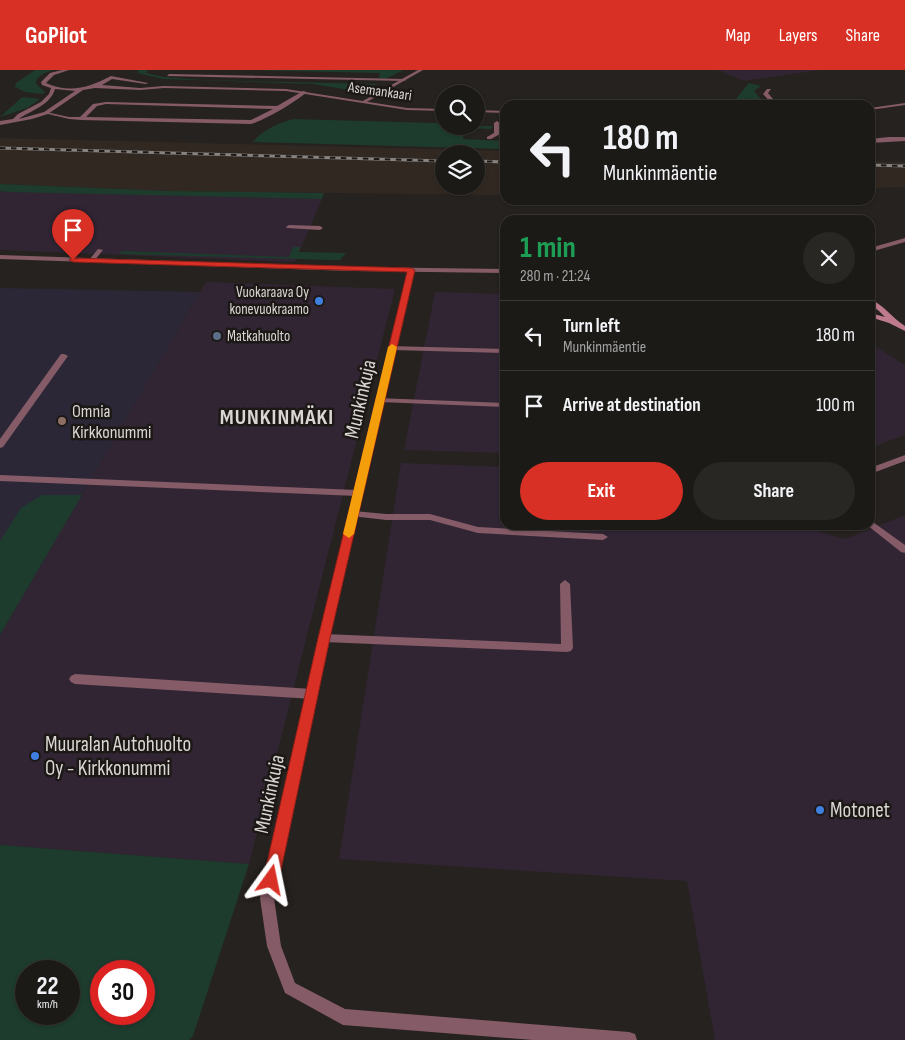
<!DOCTYPE html>
<html lang="en">
<head>
<meta charset="utf-8">
<style>
  :root { --surface:#1c1a17; --page:#292724; --text:#f1f3f6; --muted:#a0a1a1; --line:#3a3836; --accent:#d93025 }
  body { margin:0; font-family:"Sofia Sans Condensed",sans-serif; background:var(--page); color:var(--text); height:100vh; display:flex; flex-direction:column; font-size:19px; white-space:nowrap }
  * { box-sizing:border-box; margin:0 }
  p { font-size:16px; color:var(--muted) }
  .icon { flex:none; width:28px; height:28px; fill:none; stroke:currentColor; stroke-width:2; stroke-linecap:round; stroke-linejoin:round }
  .map { position:relative; flex:1; overflow:hidden }
  .panel { position:absolute; left:500px; top:145px; width:375px; height:315px; display:flex; flex-direction:column; background:var(--surface); border-radius:15px; box-shadow:0 1px 4px #0004,0 0 0 1px var(--line) }
  .panel>* { flex:none }
  .guide { position:absolute; left:500px; top:30px; width:375px; height:105px; border-radius:15px; box-shadow:0 1px 4px #0004,0 0 0 1px var(--line); background:#1c1a17; color:var(--text); overflow:hidden }
  .fabs { position:absolute; left:435px; top:15px; display:grid; gap:10px }
  .fabs a { display:grid; place-items:center; width:50px; height:50px; border-radius:50%; background:var(--surface); box-shadow:0 1px 4px #0004,0 0 0 1px var(--line); font-size:25px }
  .speed { position:absolute; left:15px; top:890px; display:flex; gap:10px; font-size:25px; font-weight:700; text-align:center }
  .speed>* { display:grid; place-content:center; width:65px; height:65px; border-radius:50%; background:var(--surface); box-shadow:0 1px 4px #0004,0 0 0 1px var(--line); line-height:1 }
  .speed small { font-size:12px; font-weight:400 }
  .speed .limit { border:8px solid #d22; background:#fff; color:#111 }
  .pin { position:absolute; display:grid; place-items:center; width:42px; height:42px; color:#fff; margin:-51px -21px; border-radius:50% 50% 50% 0; rotate:-45deg; box-shadow:0 0 5px #0007 }
  .pin .icon { rotate:45deg }
  .me { position:absolute; width:55px; margin:-28px; rotate:12deg; stroke-linejoin:round; filter:drop-shadow(0 0 4px #0008) }
  .turn { display:flex; align-items:center; gap:18px; height:105px; padding:0 20px; font-size:22px }
  .turn .icon { width:65px; height:65px; stroke-width:2.5 }
  .turn b { display:block; font-size:35px; line-height:42px }
  .round { display:grid; place-items:center; flex:none; width:52px; height:52px; border-radius:26px; background:var(--page) }
  .overview { display:flex; align-items:center; justify-content:space-between; height:85px; padding:0 20px }
  h1 { font-size:30px; font-weight:700; line-height:38px; color:#1e9e55 }
  .button { display:flex; gap:10px; margin-top:auto; padding:10px 20px }
  .button a { flex:1; height:58px; border-radius:30px; background:var(--accent); color:#fff; font-size:20px; font-weight:700; line-height:58px; text-align:center }
  .button a+a { background:var(--page); color:var(--text) }
  ul { padding:0; list-style:none }
  li { display:flex; align-items:center; gap:15px; height:70px; padding:0 20px; border-top:1px solid var(--line) }
  li div { flex:1 }
  li b { display:block; font-size:19px }
  li em { font-style:normal }
  header { display:flex; align-items:center; gap:30px; box-sizing:border-box; height:70px; padding:0 25px; background:var(--accent); color:#fff }
  header strong { font-size:24px }
  nav { display:flex; gap:28px; margin-inline-start:auto; font-size:18px }
  .map>svg:first-child { display:block }
  .commercial { fill:#312533 }
  .built { fill:#312821; fill-rule:evenodd }
  .education { fill:#2b2737 }
  .green { fill:#1d3c2d; fill-rule:evenodd }
  .lines { fill:none; stroke-linecap:round; stroke-linejoin:round }
  .service { fill:#855b67; fill-rule:evenodd }
  .minor { fill:#855b67; fill-rule:evenodd }
  .tertiary { fill:#855b67; fill-rule:evenodd }
  .secondary { fill:#be7b8d; fill-rule:evenodd }
  .rail-casing { stroke:#878381; stroke-width:3 }
  .rail { stroke:#1c1816; stroke-width:2; stroke-dasharray:5.5; stroke-linecap:butt }
  .route { fill:#d93025; stroke:#8d1f18 }
  .slow { fill:#f59e0b }
  .shop-dot { fill:#3f7fe0; stroke:#1c1816; stroke-width:2 }
  .service-dot { fill:#5c6f8a; stroke:#1c1816; stroke-width:2 }
  .education-dot { fill:#8d6e63; stroke:#1c1816; stroke-width:2 }
  .labels { text-anchor:middle; stroke-width:5; stroke-linejoin:round; paint-order:stroke }
  .far-street-label { font-size:15px; fill:#d9d6d4; stroke:#1c1816 }
  .far-poi-label { font-size:15px; fill:#d9d6d4; stroke:#1c1816; text-anchor:end }
  .poi-label { font-size:18px; fill:#d9d6d4; stroke:#1c1816; text-anchor:start }
  .near-street-label { font-size:21px; fill:#d9d6d4; stroke:#1c1816 }
  .near-poi-label { font-size:21px; fill:#d9d6d4; stroke:#1c1816; text-anchor:start }
  .district-label { font-size:22px; font-weight:bold; letter-spacing:1px; fill:#d9d6d4; stroke:#1c1816 }
</style>
</head>
<body>
<header>
<strong>GoPilot</strong>
<nav><a>Map</a><a>Layers</a><a>Share</a></nav>
</header>
<div class="map">
<svg width="905" height="970" viewBox="0 0 905 970">
  <rect width="100%" height="100%" fill="#26221f"/>
  <!-- commercial -->
  <path class="commercial" d="M719,0h102l-78,11z
    M0,121l322,8 -27,63 -295,-12z
    M206,212l189,7 -146,575 -249,-19v-210z
    M435,222l70,2v159l-101,-3z
    M870,273l35,22v70l-35,13z
    M401,393l104,4v58h290l50,14 60,-24v525h-190l-28,-159 -348,-22z"/>
  <!-- built -->
  <path class="built" d="M0,68l505,13v44l-336,-4 -169,-7zM444,84h32v32h-32z
    M870,91l35,1v25l-35,1z"/>
  <!-- education -->
  <path class="education" d="M0,218l200,4 -200,343z"/>
  <!-- green -->
  <path class="green" d="M35,0h19c-7,2 -18,5 -18,14l9,8 -2,2 -18,-2 -10,-5 1,-4z
    M138,0h10l-2,3 18,4 38,3 176,4 -17,8 -48,-8 -150,-5 -25,-6z
    M241,0h163l-19,9 -6,-1 1,-5z
    M749,13l12,3 -7,5 12,14h-35z
    M22,27l18,2 -13,9 -27,9z
    M293,49l140,4h11v3h49l-2,3 -26,-1 -2,11 42,2v8l-252,-7c9,-12 26,-19 40,-23z
    M0,114l169,7 155,2 -2,6 -313,-7 -9,-1z
    M293,177h7l-1,5 47,1 -6,7h-8l-212,-6 1,-3 168,6z
    M42,425h40l-82,140v-94l21,-33z
    M0,775l249,19 -56,172 -4,4h-189zM26,901h43v43h-43zM101,901h43v43h-43z"/>
  <g class="lines">
    <!-- service -->
    <path class="service" d="M169,4l235,5 2,1 -2,1 -237,-5z
      M767,19h4l-3,4 10,12h-5l-10,-11z
      M303,21l4,1c-13,11 -40,27 -56,32l-170,-4 -12,-1 -25,-6 2,-1 23,5h11l13,-13 13,-2 171,4zM106,34l167,5 -22,11 -165,-3 11,-11z
      M497,51l3,2v11l-9,5h-4v-2l7,-4v-10z
      M889,67h16v4l-35,2v-4z
      M289,155l31,1 3,2 -3,2 -33,-2 -1,-1z
      M98,179l5,1 -9,11h-4l-1,-1z
      M389,276l116,3v4l-113,-3 -4,-2z
      M61,284h3l4,2 -65,91 -3,1v-9z
      M376,328l129,5v4l-126,-5 -4,-2z
      M0,405l357,15 5,3 -5,3 -357,-15z
      M354,441l32,3h44l48,13 125,7 5,3 -5,3 -125,-7 -48,-13h-44l-35,-4 -2,-2 2,-2z
      M870,450l35,25v8l-4,-1 -34,-27h3z
      M565,510l5,4 3,64 -2,3 -4,1 -243,-10 -4,-1 -1,-3 1,-3 4,-1 237,10 -1,-60z
      M75,604l237,15 4,2 2,3 -2,3 -4,2 -237,-15 -4,-2 -2,-3 2,-3z"/>
    <!-- minor -->
    <path class="minor" d="M418,0h5l-58,33 -4,-1z
      M411,198l3,2 -85,368 -55,260 7,48 14,37 50,26 284,23 6,2 2,6h-104l-190,-15 -58,-32 -18,-47 -7,-48 59,-260 89,-368z
      M905,385v6l-35,13v-6z"/>
    <!-- tertiary -->
    <path class="tertiary" d="M62,0h7l-15,5 -8,8c24,11 44,4 65,-7l37,7 -2,1 -34,-5 -10,6 38,3 24,-2 122,3 121,19 37,1v2l-37,-1 -121,-19 -122,-3 -24,2 -45,-2 -12,2 -35,24 -16,5 -32,6v-4l13,-2 5,-5 23,-12 8,-8 2,-6 -9,-3 -1,-3 9,-9zM55,19l20,2 -31,21 -25,7c12,-9 31,-13 36,-30z
      M905,33v2l-35,5v-2z
      M476,40l29,1v2l-29,-1z
      M905,168v4l-35,10v-4z
      M0,185l351,12 154,2v4l-154,-2 -351,-12z"/>
    <!-- secondary -->
    <path class="secondary" d="M870,229c14,6 22,19 35,27v5l-16,-8 -19,-6v-4l15,4 -6,-6 -9,-7z"/>
    <!-- rail casing -->
    <g class="rail-casing">
      <path id="rail" d="M0,78l444,13
        M476,91l29,1
        M870,95l35,1"/>
    </g>
    <!-- rail -->
    <use href="#rail" class="rail"/>
  </g>
  <!-- route -->
  <path class="route" d="M71,188l340,10 4,2 -85,368 -51,242 -3,5 -5,2 -6,-2 -2,-5 55,-242 89,-366 -334,-10 -4,-2z"/>
  <!-- slow -->
  <path class="slow" d="M392,274l5,3 -43,187 -5,4 -6,-4 45,-187z"/>
  <!-- markers -->
  <g class="shop-dot">
    <circle cx="319" cy="231" r="5"/>
    <circle cx="35" cy="686" r="5"/>
    <circle cx="820" cy="740" r="5"/>
  </g>
  <circle class="service-dot" cx="217" cy="266" r="5"/>
  <circle class="education-dot" cx="62" cy="351" r="5"/>
  <g class="labels">
    <!-- far-street labels -->
    <g class="far-street-label">
      <text transform="translate(380 21) rotate(8)" y="5">Asemankaari</text>
    </g>
    <!-- far-poi labels -->
    <g class="far-poi-label">
      <text x="309" y="227">Vuokaraava Oy<tspan x="309" dy="17">konevuokraamo</tspan></text>
      <text x="227" y="271" text-anchor="start">Matkahuolto</text>
    </g>
    <!-- poi labels -->
    <g class="poi-label">
      <text x="72" y="347">Omnia<tspan x="72" dy="21">Kirkkonummi</tspan></text>
    </g>
    <!-- near-street labels -->
    <g class="near-street-label">
      <text transform="translate(360 329) rotate(-77)" y="7">Munkinkuja</text>
      <text transform="translate(269 724) rotate(-78)" y="7">Munkinkuja</text>
    </g>
    <!-- near-poi labels -->
    <g class="near-poi-label">
      <text x="45" y="681">Muuralan Autohuolto<tspan x="45" dy="24">Oy - Kirkkonummi</tspan></text>
      <text x="830" y="747">Motonet</text>
    </g>
    <!-- district labels -->
    <g class="district-label">
      <text x="277" y="354">MUNKINMÄKI</text>
    </g>
  </g>
</svg>
<div class="fabs">
<a><svg class="icon" aria-label="search" viewBox="0 0 24 24"><circle cx="10" cy="10" r="6"/><path d="M15 15l6 6"/></svg></a>
<a><svg class="icon" aria-label="layers" viewBox="0 0 24 24"><path d="M12 4l9 5-9 5-9-5zM3 14l9 5 9-5"/></svg></a>
</div>
<div class="speed"><div>22<small>km/h</small></div><div class="limit">30</div></div>
<div class="pin" style="left:73px;top:190px;background:#d93025"><svg class="icon" aria-label="arrive" viewBox="0 0 24 24"><path d="M6 21V4h12l-3 4 3 4H6"/></svg></div>
<svg class="me" style="left:271px;top:810px" viewBox="-20 -20 40 40"><path d="M0-17L14 15 0 8-14 15z" fill="#d93025" stroke="#fff" stroke-width="4"/></svg>
<div class="guide">
<div class="turn"><svg class="icon" aria-label="left" viewBox="0 0 24 24"><path d="M17 20v-9H6M10 6l-5 5 5 5"/></svg><div><b>180 m</b>Munkinmäentie</div></div>
</div>
<section class="panel">
<div class="overview"><div><h1>1 min</h1><p>280 m · 21:24</p></div><a class="round"><svg class="icon" aria-label="close" viewBox="0 0 24 24"><path d="M6 6l12 12M18 6L6 18"/></svg></a></div>
<ul>
<li><svg class="icon" aria-label="left" viewBox="0 0 24 24"><path d="M17 20v-9H6M10 6l-5 5 5 5"/></svg><div><b>Turn left</b><p>Munkinmäentie</p></div><em>180 m</em></li>
<li><svg class="icon" aria-label="arrive" viewBox="0 0 24 24"><path d="M6 21V4h12l-3 4 3 4H6"/></svg><div><b>Arrive at destination</b></div><em>100 m</em></li>
</ul>
<div class="button"><a>Exit</a><a>Share</a></div>
</section>
</div>
</body>
</html>
